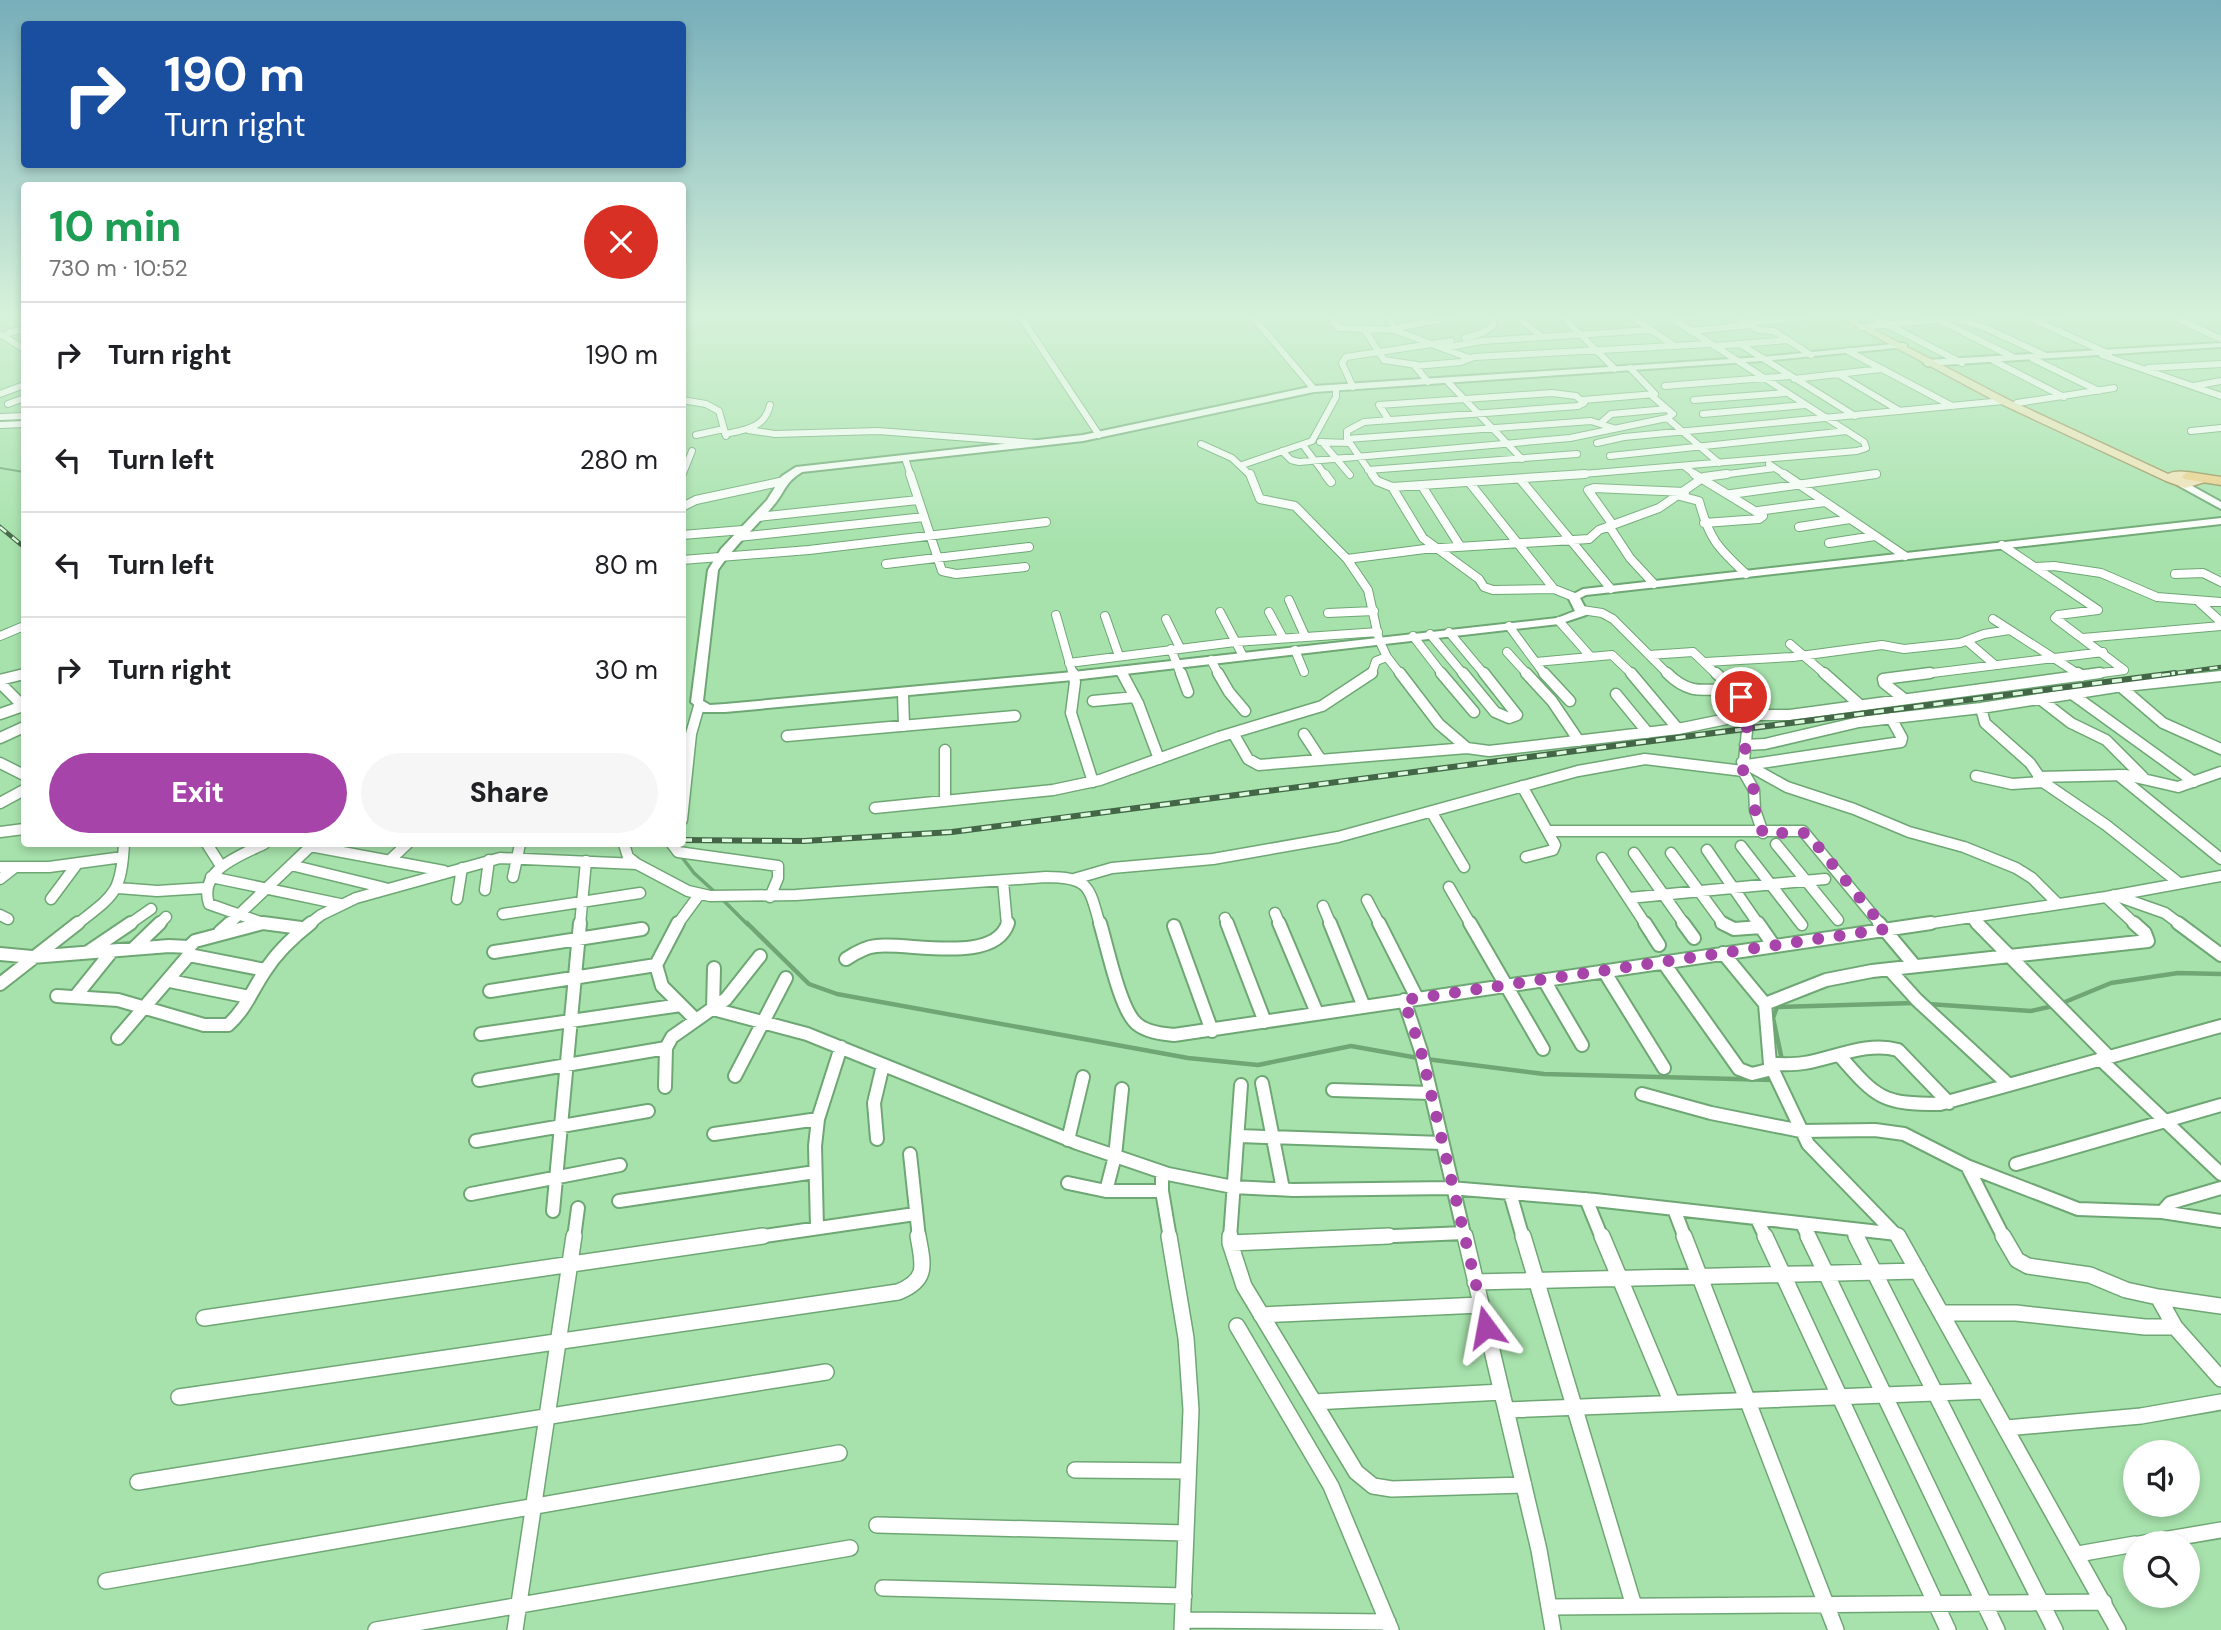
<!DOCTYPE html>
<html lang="en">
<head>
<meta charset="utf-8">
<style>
  :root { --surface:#fff; --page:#f6f6f6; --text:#202124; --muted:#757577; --line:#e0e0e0; --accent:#a744aa }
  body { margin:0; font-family:"DM Sans",sans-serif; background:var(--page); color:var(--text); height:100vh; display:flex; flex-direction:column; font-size:26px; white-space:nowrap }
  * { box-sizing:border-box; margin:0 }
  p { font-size:23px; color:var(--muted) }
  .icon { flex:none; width:38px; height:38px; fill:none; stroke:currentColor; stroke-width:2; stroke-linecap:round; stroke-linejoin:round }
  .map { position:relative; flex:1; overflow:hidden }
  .drawer { position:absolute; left:21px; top:182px; width:665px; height:665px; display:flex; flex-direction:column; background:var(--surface); border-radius:7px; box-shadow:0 4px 10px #0003 }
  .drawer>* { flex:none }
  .guide { position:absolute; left:21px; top:21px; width:665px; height:147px; border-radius:7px; box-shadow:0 4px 10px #0003; background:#1a4fa0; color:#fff; overflow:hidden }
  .controls { position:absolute; left:2123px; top:1440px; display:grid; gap:14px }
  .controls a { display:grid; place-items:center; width:77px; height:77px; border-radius:50%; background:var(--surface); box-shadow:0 4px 10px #0003; font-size:35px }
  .pin { position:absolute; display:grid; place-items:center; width:60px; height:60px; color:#fff; margin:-30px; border:4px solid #fff; border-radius:50%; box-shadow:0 2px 7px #0007 }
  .me { position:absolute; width:77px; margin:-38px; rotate:347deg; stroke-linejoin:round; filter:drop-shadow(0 0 5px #0008) }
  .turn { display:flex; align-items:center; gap:24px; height:147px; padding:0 28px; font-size:32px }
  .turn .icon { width:91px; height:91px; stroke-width:2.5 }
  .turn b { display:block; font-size:49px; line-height:60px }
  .round { display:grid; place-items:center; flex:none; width:74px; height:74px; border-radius:37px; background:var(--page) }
  .summary { display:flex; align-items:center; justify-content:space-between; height:119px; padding:0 28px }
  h1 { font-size:42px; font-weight:800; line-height:52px; color:#1e9e55 }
  .button { display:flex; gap:14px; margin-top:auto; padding:14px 28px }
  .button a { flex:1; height:80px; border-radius:42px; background:var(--accent); color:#fff; font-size:28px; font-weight:800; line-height:80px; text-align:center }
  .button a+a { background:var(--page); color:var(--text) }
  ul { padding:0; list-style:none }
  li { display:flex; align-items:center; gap:21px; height:105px; padding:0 28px; border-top:2px solid var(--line) }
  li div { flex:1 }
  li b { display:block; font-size:26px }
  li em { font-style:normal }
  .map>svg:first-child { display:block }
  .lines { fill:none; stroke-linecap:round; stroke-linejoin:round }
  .stream-far2 { stroke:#6fa674; stroke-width:2 }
  .stream-far1 { stroke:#6fa674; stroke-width:3.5 }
  .stream { stroke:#6fa674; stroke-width:4.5 }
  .street-far4-casing { stroke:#6ea774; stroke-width:8 }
  .street-far3-casing { stroke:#6ea774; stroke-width:10 }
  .street-far2-casing { stroke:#6ea774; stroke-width:13 }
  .street-far1-casing { stroke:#6ea774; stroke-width:16 }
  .street-casing { stroke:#6ea774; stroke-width:18 }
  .secondary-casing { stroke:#6ea774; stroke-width:4 }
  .primary-casing { stroke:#9d915c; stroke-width:3 }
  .highway-casing { stroke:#9d915c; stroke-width:3 }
  .street-far4 { stroke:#fff; stroke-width:6 }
  .street-far3 { stroke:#fff; stroke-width:8 }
  .street-far2 { stroke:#fff; stroke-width:10 }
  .street-far1 { stroke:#fff; stroke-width:12 }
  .street { stroke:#fff; stroke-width:15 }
  .secondary { fill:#fff; fill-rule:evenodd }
  .primary { fill:#f5e3b8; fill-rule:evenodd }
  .highway { fill:#efd089; fill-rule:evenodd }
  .rail-far1-casing { stroke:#426646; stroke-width:4.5 }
  .rail-casing { stroke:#426646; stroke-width:6 }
  .rail-far1 { stroke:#ddfadf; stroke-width:2.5; stroke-dasharray:8; stroke-linecap:butt }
  .rail { stroke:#ddfadf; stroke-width:3.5; stroke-dasharray:10; stroke-linecap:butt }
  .route { stroke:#a744aa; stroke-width:12; stroke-dasharray:0 21.6 }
</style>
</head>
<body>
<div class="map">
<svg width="2221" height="1630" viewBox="0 0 2221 1630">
  <rect width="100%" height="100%" fill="#a7e2ac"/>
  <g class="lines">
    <!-- stream-far2 -->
    <path class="stream-far2" d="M0,468l24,4"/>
    <!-- stream-far1 -->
    <path class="stream-far1" d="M681,856l13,17 23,21
      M722,899l26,26"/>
    <!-- stream -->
    <path class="stream" d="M747,923l62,61 28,10 351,64 70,7 93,-19 67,12
      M1928,1004l103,7 22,-5
      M2060,1004l51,-21 67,-10 43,1
      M1426,1059l118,15 230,6
      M1782,1060l-9,-42 4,-11 137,-4"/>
    <!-- street-far4 casing -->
    <g class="street-far4-casing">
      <path id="street-far4" d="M1020,316l79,119
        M1252,316l62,73
        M1333,316l1,8 5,4 55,2 75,28
        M1389,316l5,14
        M1517,316l25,21
        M1562,316l53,53
        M1631,316l42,29
        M1733,316l26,14 15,1 37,24
        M1871,316l91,47
        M2026,316l83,38
        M2172,316l49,23
        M1672,319l29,-3
        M2037,319l36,-3
        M1960,320l26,8 58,27
        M1941,321l72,36
        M1747,323l61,-6
        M1861,327l119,-11
        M1396,328l64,-12
        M1364,329l20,31 33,5
        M1690,331l60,-6
        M8,333l16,-4
        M0,334l24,15
        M1465,338l17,-5 11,-7 -1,-10
        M1740,344l115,72
        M1714,346l74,-6
        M1444,348l38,-7 169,-11
        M1848,351l104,55
        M2102,355l119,41
        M2033,359l66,32
        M1994,361l70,36
        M2148,368l73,-4
        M1838,374l62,37
        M1794,379l87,-10
        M1447,381l75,78
        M1428,382l-13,-16 46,-4 13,-5 235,-13
        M1665,386l125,-10
        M2194,386l27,-5
        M1353,387l-11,-24 4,-6 105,-16
        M0,394l24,-9
        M1651,395l22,19 -6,4 52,45
        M682,400l24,4 13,7 7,25
        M1583,400l72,-6 -25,-26
        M1694,400l91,-7
        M2017,403l97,-15
        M8,404l16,-6
        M1703,414l102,-9
        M0,417l24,-1
        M1601,423l10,-9 56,-5
        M0,425l24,-1
        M748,430l27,4 103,-3 158,12
        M2191,431l30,-3
        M725,434c20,-4 40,-6 45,-29
        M696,435l28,-6
        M1347,439l244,-18 22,7
        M1320,442l30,1
        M1322,442l28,33
        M1597,443l27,-6 379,-36
        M1201,444l31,14 19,18
        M1303,445l23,31
        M1282,451l9,9 8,2 271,-24 97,-20
        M1610,456l237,-25
        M905,458l6,18
        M1769,464l18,12
        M1242,465l70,-24 24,-44v-9
        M1684,466l13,10
        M1368,470l209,-16
        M682,476l10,-25
        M1373,476l-26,-37v-8l17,-9 214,-16 6,-3 -8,-7 -24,-3 -173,12 10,15
        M1559,476l298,-25 9,-3 -2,-6 -196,-126
        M1713,476l62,-8
        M1864,476l13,-2"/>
    </g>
    <!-- street-far3 casing -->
    <g class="street-far3-casing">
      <path id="street-far3" d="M910,474l32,97 14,3 69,-7
        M1250,474l10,25 35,7 52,53 21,31 11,50 8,17 14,18
        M1325,474l6,8
        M1372,474l5,7 15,6 193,-13
        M1694,474l69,42 -4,3 -55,4
        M1784,474l121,82
        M1520,479l91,110
        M1469,482l85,107 20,8
        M1422,486l38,60
        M1392,487l31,51 56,41 5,8 9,3 61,-1
        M1731,494l145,-20
        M1680,496l19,5c10,38 19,47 47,73
        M682,507l14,-7 88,-19
        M1758,511l67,-9
        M758,517l160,-17
        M1613,525l-25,-35 6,-2 91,4
        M1609,526l21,32 24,26
        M1799,527l51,-8
        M682,535l61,-5
        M738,537l186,-20
        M1829,543l46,-7
        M2002,545l96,65 -40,5 -3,3 69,52 -37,5
        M1347,559l78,-10 164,-10 10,-9 60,-22 45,-31 23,-3
        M682,560l127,-10 237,-28
        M886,564l143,-17
        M2035,567l19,-1 47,7 56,24 64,5
        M2175,574l28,-1 18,9
        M1289,600l16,36
        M2198,601l23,21
        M1582,610l20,3 11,6 56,56
        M1220,612l23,44
        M1269,612l14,26
        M1328,613l46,-2
        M1056,615l17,60
        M1105,616l14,40
        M1166,619l14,29
        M1993,619l87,56
        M1559,621l31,35
        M1509,626l36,49
        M1449,632l36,43
        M1430,634l34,41
        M0,636l24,-10
        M1413,636l30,39
        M2083,638l138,-12
        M1967,641l28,24
        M1790,644l36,31
        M1171,649l10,26
        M1295,650l9,22
        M1507,652l21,23
        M1649,655l44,-3 24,23
        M1211,660l8,15
        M1536,662l76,-7 21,20
        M1705,662l88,-5 89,-12 22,4 56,-6 24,-9 25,-4
        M1069,663l166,-21 143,-10
        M1121,671l2,4
        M20,675l4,-1
        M1371,675l5,-14 11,-4
        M1916,675l187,-23"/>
    </g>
    <!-- street-far2 casing -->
    <g class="street-far2-casing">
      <path id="street-far2" d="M1073,673l2,9 -4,31 22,69
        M1122,673l16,30 21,56
        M1181,673l7,19
        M1218,673l11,19 16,19
        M1400,673l39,51 28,24 22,3 189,-22 68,-14h44l310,-42
        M1441,673l33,39
        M1463,673l32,39 14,6 8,-3 -33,-42
        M1526,673l26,28 27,40
        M1544,673l26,28
        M1631,673l47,56
        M1667,673c22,22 36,17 65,15
        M1716,673l28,27 3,31 -4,40 11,19 1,20 8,23
        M1824,673l36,32
        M2078,673l4,3
        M0,680l24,-6
        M0,683l24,24
        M2121,687l42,36 58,26
        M903,693l1,33
        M1616,694l32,39
        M2072,694l122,88
        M1903,698l-19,-15 -1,-4 47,-6
        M2040,699l31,24 35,17 37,37
        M1093,701l42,-4
        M1981,708l4,15 45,40 13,19 63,43 73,58
        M0,714l23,-8
        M1233,733l15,26 11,6 208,-17
        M1304,734l17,26
        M787,736l228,-20
        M0,738l24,-11
        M1745,745l20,-1 94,-22 122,-14 135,-21 105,-11
        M945,750v51
        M1742,762l45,25 67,22 55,23 55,15 52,21 16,10 26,26
        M0,763l24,12
        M1747,765l154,-23 1,-4 -11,-20
        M2118,775l103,84
        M1976,776l36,8 31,-2
        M2038,777l88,-2 52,12 43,-15
        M1522,786l33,59 -2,5 -27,7
        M0,803l24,-13
        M875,808l178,-18 47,-10 119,-43 103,-31 50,-33
        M1432,813l32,54
        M682,820l9,-86 8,-28
        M1549,831h254l78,94
        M0,832l24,-3
        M207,844l14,22
        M264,844c-25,12 -66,26 -55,60l54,19 13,2
        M624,844l4,13 9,7 51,27 22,5 86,-1 250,-18c44,0 43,10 54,48
        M672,844l6,8 100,14v12l-8,19
        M1776,844l62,76
        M310,846l134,25
        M1741,846l61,79
        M1707,850l52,75
        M1634,853l51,72
        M1671,853l53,72
        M1602,858l44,67
        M389,861l18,-17
        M291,865l94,23
        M0,867h49l74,-10
        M211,877l129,27
        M513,877l7,-33
        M0,879l14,-11
        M1074,879l38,-11 101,-9 125,-22 240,-66 67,-12 98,12
        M1003,881l4,44
        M1449,887l22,38
        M118,888l39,3 48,-3
        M485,890l4,-30
        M2114,895l51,18 16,12
        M2106,897l30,28
        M1629,898l196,-19
        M51,899l26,-35
        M457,899l5,-31
        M1367,900l13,25
        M1323,906l8,19
        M1275,913l5,12
        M503,914l137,-21
        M0,915l8,4
        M1971,917l7,8
        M1225,918l3,7
        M76,925c38,-30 45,-31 48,-81
        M128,925l23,-16
        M158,925l8,-8
        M228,925l85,-81
        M257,925l6,-2
        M308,925l13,-10 35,-17 144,-40 137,6
        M580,925l6,-64
        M677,925l22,-30
        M1919,925l187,-28 115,-21"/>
    </g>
    <!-- street-far1 casing -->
    <g class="street-far1-casing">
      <path id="street-far1" d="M263,923l38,5
        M678,923l-22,42 6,21 33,33
        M1100,923c7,23 19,81 34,98 8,10 28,13 40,14l757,-112
        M1227,923l38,99
        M1279,923l38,90
        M1330,923l34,84
        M1379,923l38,75
        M1470,923l73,126
        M1645,923l14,22
        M1683,923l11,15
        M1722,923l12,6 27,-2
        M1758,923l16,23
        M1879,923l36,43
        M1977,923l131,133
        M2178,923l43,32
        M1174,926l38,105
        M220,932l10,-9
        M133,949l27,-26
        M88,952l43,-29
        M494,952l148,-23
        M1723,953l42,51 5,60 38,80 91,94
        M0,954l32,3 137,-11 20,1
        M189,955l76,15
        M846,959c9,-6 19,-12 30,-13 33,-4 119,19 132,-23
        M1663,962l76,107 13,5 20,-5
        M714,968l-1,41 94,25 270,109 91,31 65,13 60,3 157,-2 145,12 302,34
        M1889,969l28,31 92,85
        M1604,971l60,97
        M1544,980l38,65
        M170,981l79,16
        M0,984l78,-61
        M490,991l166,-26
        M57,996l61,4 86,25h24c18,-16 24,-35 37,-54 12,-19 28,-34 46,-48
        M75,997l37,-46
        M1404,1000l17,51 44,187
        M1765,1004l61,-24 46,-9 276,-30 -3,-8 -11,-10
        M481,1034l200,-29
        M118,1038l71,-83v-8l6,-6 68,-18
        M1840,1056c37,43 43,48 100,48l281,-78
        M2100,1059l121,115
        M1770,1064c11,0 23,1 34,-1 31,-5 63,-22 94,-13l51,53
        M735,1076l51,-98
        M479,1080l187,-32
        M1262,1083l21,106
        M665,1087l1,-39 6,-11 54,-38 34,-43
        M1333,1090l98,3
        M1642,1094l69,19 90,18 74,-1 29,4 63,32 111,43 84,3 59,9
        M714,1134l104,-15
        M1239,1136l203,7
        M877,1139l-3,-36 9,-38
        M1068,1140l15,-63
        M476,1141l172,-30
        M910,1154l9,84
        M2016,1164l205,-59
        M1967,1166l37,72
        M1162,1172v19l8,47
        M1068,1183l38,8h56
        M1106,1191l9,-35 7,-67
        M1510,1193l13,45
        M471,1194l149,-29
        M1586,1199l16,39
        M619,1201l196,-29
        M1674,1209l11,29
        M553,1211l27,-288
        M2162,1212l8,-9 51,-15
        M1757,1219l9,19
        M1802,1224l7,14
        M817,1228l-2,-82 3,-27 23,-72
        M1852,1229l5,9
        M574,1238l4,-30
        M751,1238l164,-24
        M1230,1238l11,-153
        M1348,1238l116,-5"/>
    </g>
    <!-- street casing -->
    <g class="street-casing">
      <path id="street" d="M1169,1236l17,102 5,72 -9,220
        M1230,1236v7l14,43 112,186 17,14 19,3 132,-4
        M1465,1236l74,314 14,80
        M1523,1236l111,370
        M1602,1236l70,167
        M1684,1236l152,394
        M1765,1236l183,394
        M1808,1236l189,394
        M1856,1236l199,394
        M1898,1236l220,394
        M2003,1236l14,24 11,6 62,9 36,15 32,7 63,9
        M1230,1243l159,-7
        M1475,1282l443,-11
        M2158,1297l17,30 46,52
        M1943,1313h73l129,14h30
        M1261,1315l220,-10
        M204,1318l559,-82
        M1237,1326l94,160 60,144
        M179,1397l719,-105c31,-12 25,-28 20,-56
        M1314,1402l188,-10
        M1506,1410l479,-19
        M2006,1428l135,-12 80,-14
        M1075,1470l112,1
        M138,1482l688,-110
        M877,1525l309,8
        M2139,1544l82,-14
        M2078,1554l57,-10
        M106,1581l733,-128
        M883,1588l301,8
        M1551,1607l553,-5
        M1183,1620l205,2
        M376,1630l474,-82
        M515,1630l59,-394"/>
    </g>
    <!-- secondary casing -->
    <g class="secondary-casing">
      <path id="secondary" d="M1903,343l4,2 -1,2 -144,14 -448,31 -231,49 -281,31c-17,10 -17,20 -29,34 -18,22 -39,40 -55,64l-15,131 7,4 15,-1 348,-32 484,-54 18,-7 -7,-14 15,-8 638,-71v6l-635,71 -6,3 8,15 -2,2 -27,9 -486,56 -348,32h-22l-12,-10 17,-132 13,-21 46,-49 15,-24 14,-9 287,-32 231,-49 448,-29z
        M2221,343v4l-294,19 -4,-3 4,-3z
        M2179,482h6l36,20v7l-42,-23z"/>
    </g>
    <!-- primary casing -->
    <g class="primary-casing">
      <path id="primary" d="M1837,316h11l159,83 161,75c12,-5 28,-2 37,8l-20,6 -19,-7 -167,-78z"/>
    </g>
    <!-- highway casing -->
    <g class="highway-casing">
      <path id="highway" d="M2188,472l33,5v8l-37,-6 -2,-3z"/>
    </g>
    <!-- street-far4 -->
    <use href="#street-far4" class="street-far4"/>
    <!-- street-far3 -->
    <use href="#street-far3" class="street-far3"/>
    <!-- street-far2 -->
    <use href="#street-far2" class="street-far2"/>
    <!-- street-far1 -->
    <use href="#street-far1" class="street-far1"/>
    <!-- street -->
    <use href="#street" class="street"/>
    <!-- secondary -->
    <use href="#secondary" class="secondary"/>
    <!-- primary -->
    <use href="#primary" class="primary"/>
    <!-- highway -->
    <use href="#highway" class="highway"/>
    <!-- rail-far1 casing -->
    <g class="rail-far1-casing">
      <path id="rail-far1" d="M0,527l24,20
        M2162,675l59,-8"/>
    </g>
    <!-- rail casing -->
    <g class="rail-casing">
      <path id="rail" d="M682,840l122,1 148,-9 1223,-159"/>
    </g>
    <!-- rail-far1 -->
    <use href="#rail-far1" class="rail-far1"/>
    <!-- rail -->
    <use href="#rail" class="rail"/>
  </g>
  <!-- sky -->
  <linearGradient id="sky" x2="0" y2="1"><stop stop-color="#77aeba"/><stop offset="0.58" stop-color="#d7f2da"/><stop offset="1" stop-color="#d7f2da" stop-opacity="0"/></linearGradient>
  <rect width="2221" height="544" fill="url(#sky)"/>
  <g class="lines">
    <!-- route -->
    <path class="route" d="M1486,1327l-65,-276 -17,-51 481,-71 -78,-96h-44l-8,-23 -1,-20 -11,-19 4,-40 -1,-27 -5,-7"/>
  </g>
</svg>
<div class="controls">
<a><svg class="icon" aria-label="sound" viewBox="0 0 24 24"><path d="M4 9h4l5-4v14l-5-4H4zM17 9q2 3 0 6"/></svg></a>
<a><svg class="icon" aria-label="search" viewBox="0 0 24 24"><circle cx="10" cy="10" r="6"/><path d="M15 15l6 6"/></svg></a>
</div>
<div class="pin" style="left:1741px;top:697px;background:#d93025"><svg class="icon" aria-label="arrive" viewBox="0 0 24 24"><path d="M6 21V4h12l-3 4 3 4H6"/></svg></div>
<svg class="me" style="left:1486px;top:1327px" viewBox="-20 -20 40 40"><path d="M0-17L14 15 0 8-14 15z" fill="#a744aa" stroke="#fff" stroke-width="4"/></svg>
<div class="guide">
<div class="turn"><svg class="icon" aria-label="right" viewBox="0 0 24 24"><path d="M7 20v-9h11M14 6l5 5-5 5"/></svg><div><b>190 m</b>Turn right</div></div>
</div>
<section class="drawer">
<div class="summary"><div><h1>10 min</h1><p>730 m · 10:52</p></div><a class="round" style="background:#d93025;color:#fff"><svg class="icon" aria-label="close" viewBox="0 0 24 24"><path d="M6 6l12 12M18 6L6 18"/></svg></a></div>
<ul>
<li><svg class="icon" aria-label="right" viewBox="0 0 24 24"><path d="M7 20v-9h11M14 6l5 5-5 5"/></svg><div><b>Turn right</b></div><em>190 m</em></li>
<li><svg class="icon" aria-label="left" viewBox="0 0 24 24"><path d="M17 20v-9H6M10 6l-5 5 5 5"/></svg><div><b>Turn left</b></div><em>280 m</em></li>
<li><svg class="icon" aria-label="left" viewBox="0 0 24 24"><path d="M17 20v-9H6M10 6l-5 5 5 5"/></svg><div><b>Turn left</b></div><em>80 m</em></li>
<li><svg class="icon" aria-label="right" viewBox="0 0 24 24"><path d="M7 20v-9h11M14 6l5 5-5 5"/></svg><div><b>Turn right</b></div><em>30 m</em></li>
</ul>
<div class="button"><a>Exit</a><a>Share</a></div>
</section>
</div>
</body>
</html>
